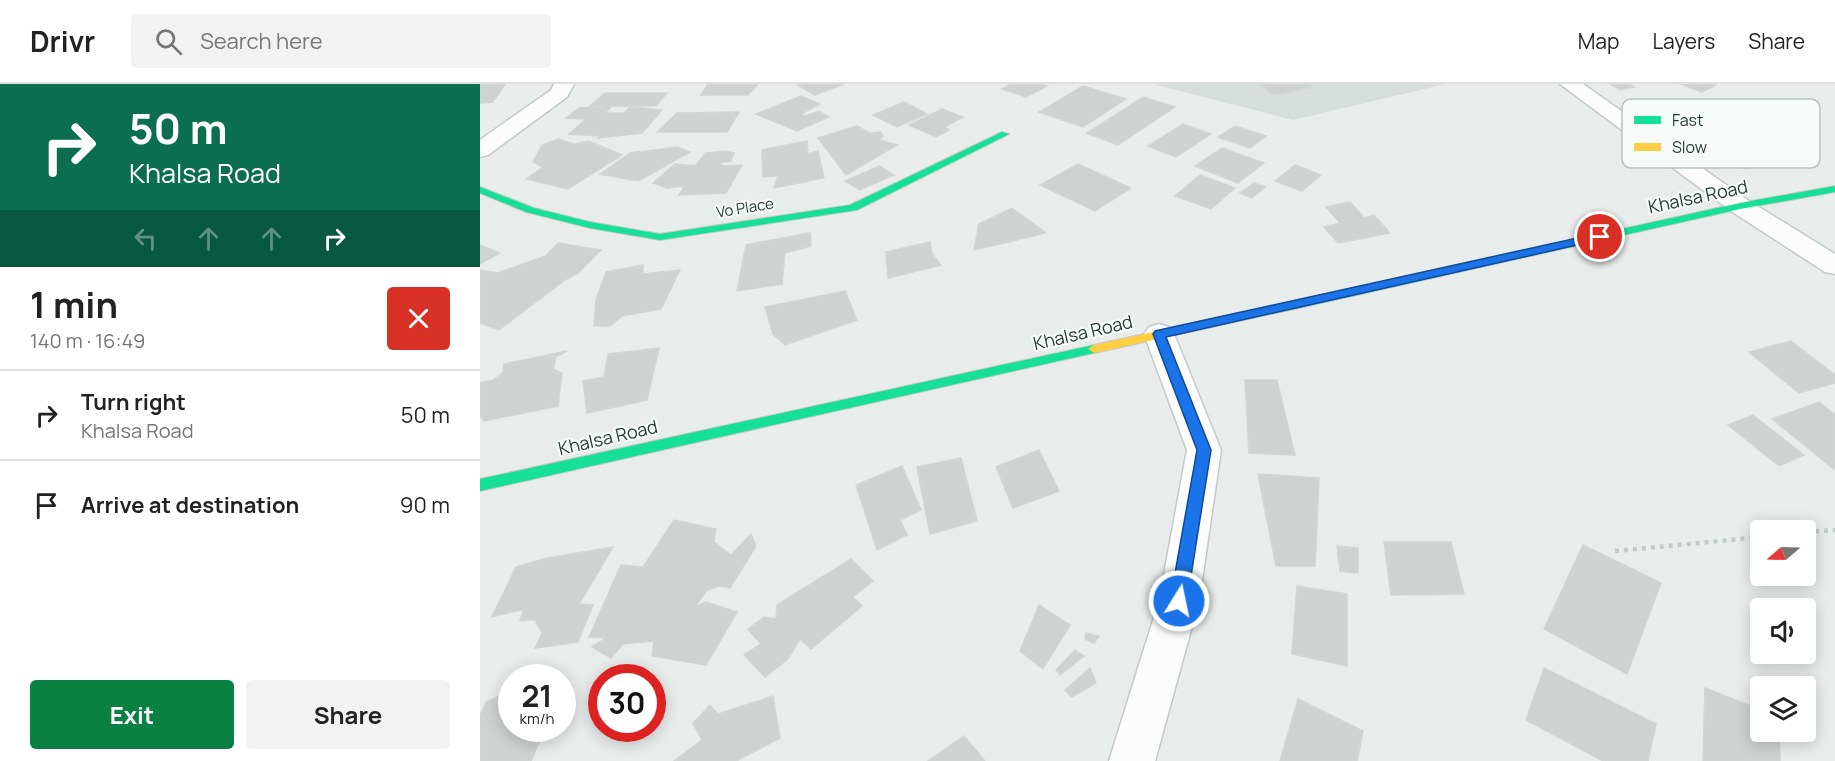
<!DOCTYPE html>
<html lang="en">
<head>
<meta charset="utf-8">
<style>
  :root { --surface:#fff; --page:#f2f2f2; --text:#222; --muted:#767676; --line:#e0e0e0; --accent:#0b8043 }
  body { margin:0; font-family:Manrope,sans-serif; background:var(--page); color:var(--text); height:100vh; display:flex; flex-direction:column; font-size:22px; white-space:nowrap }
  * { box-sizing:border-box; margin:0 }
  p { font-size:20px; color:var(--muted) }
  .icon { flex:none; width:33px; height:33px; fill:none; stroke:currentColor; stroke-width:2; stroke-linecap:round; stroke-linejoin:round }
  .map { position:relative; flex:1; overflow:hidden }
  .panel { display:flex; flex-direction:column; background:var(--surface); width:480px }
  .panel>* { flex:none }
  .top-card { background:#0b6e4f; color:#fff; overflow:hidden }
  .needle { width:39px; rotate:251deg }
  .controls { position:absolute; left:1270px; top:436px; display:grid; gap:12px }
  .controls a { display:grid; place-items:center; width:66px; height:66px; border-radius:6px; background:var(--surface); box-shadow:0 3px 15px #0003; font-size:30px }
  .speed { position:absolute; left:18px; top:580px; display:flex; gap:12px; font-size:30px; font-weight:700; text-align:center }
  .speed>* { display:grid; place-content:center; width:78px; height:78px; border-radius:50%; background:var(--surface); box-shadow:0 3px 15px #0003; line-height:1 }
  .speed small { font-size:15px; font-weight:400 }
  .speed .limit { border:9px solid #d22; background:#fff; color:#111 }
  .pin { position:absolute; display:grid; place-items:center; width:51px; height:51px; color:#fff; margin:-26px; border:3px solid #fff; border-radius:50%; box-shadow:0 2px 6px #0007 }
  .me { position:absolute; width:66px; margin:-33px; rotate:10deg; stroke-linejoin:round; filter:drop-shadow(0 0 4px #0008) }
  .turn { display:flex; align-items:center; gap:21px; height:126px; padding:0 30px; font-size:27px }
  .turn .icon { width:78px; height:78px; stroke-width:2.5 }
  .turn b { display:block; font-size:42px; line-height:51px }
  .lanes { display:flex; align-items:center; height:57px; padding:0 30px; background:#0003; justify-content:center; gap:30px; direction:ltr }
  .lanes .off { opacity:.35 }
  .round { display:grid; place-items:center; flex:none; width:63px; height:63px; border-radius:6px; background:var(--page) }
  .headline { display:flex; align-items:center; justify-content:space-between; height:102px; padding:0 30px }
  h1 { font-size:36px; font-weight:700; line-height:45px }
  .button { display:flex; gap:12px; margin-top:auto; padding:12px 30px }
  .button a { flex:1; height:69px; border-radius:6px; background:var(--accent); color:#fff; font-size:24px; font-weight:700; line-height:69px; text-align:center }
  .button a+a { background:var(--page); color:var(--text) }
  ul { padding:0; list-style:none }
  li { display:flex; align-items:center; gap:18px; height:90px; padding:0 30px; border-top:2px solid var(--line) }
  li div { flex:1 }
  li b { display:block; font-size:22px }
  li em { font-style:normal }
  header { display:flex; align-items:center; gap:36px; box-sizing:border-box; height:84px; padding:0 30px; background:var(--surface); border-bottom:2px solid var(--line) }
  header strong { font-size:28px }
  nav { display:flex; gap:33px; margin-inline-start:auto; font-size:21px }
  .search { width:420px; height:54px; background:var(--page); display:flex; align-items:center; gap:15px; box-sizing:border-box; padding:0 21px; border-radius:6px; color:var(--muted); font-size:22px }
  main { display:flex; flex:1; min-height:0 }
  .map>svg:first-child { display:block }
  .built { fill:#d6ddda }
  .building { fill:#ced3d1; stroke:#d1d5d3; stroke-width:1.5 }
  .lines { fill:none; stroke-linecap:round; stroke-linejoin:round }
  .street-casing { stroke:#c5c9c7; stroke-width:3 }
  .fast-casing { stroke:#c3c9c7; stroke-width:2 }
  .slow-casing { stroke:#c3c9c7; stroke-width:2 }
  .path { stroke:#c3cbc8; stroke-width:4.5; stroke-dasharray:4 5; stroke-linecap:butt }
  .street { fill:#fcfcfc; fill-rule:evenodd }
  .fast { fill:#16e098; fill-rule:evenodd }
  .slow { fill:#ffcf43; fill-rule:evenodd }
  .route { fill:#1a73e8; stroke:#114b97; stroke-width:1.5 }
  .labels { text-anchor:middle; stroke-width:4.5; stroke-linejoin:round; paint-order:stroke }
  .far-street-label { font-size:15px; fill:#263e38; stroke:#f6faf8 }
  .street-label { font-size:18px; fill:#263e38; stroke:#f6faf8 }
  .key { fill:#f6faf8; stroke:#b8c2be; stroke-width:1.5 }
  .key-label { font-size:16px; fill:#263e38 }
</style>
</head>
<body>
<header>
<strong>Drivr</strong>
<div class="search"><svg class="icon" aria-label="search" viewBox="0 0 24 24"><circle cx="10" cy="10" r="6"/><path d="M15 15l6 6"/></svg>Search here</div>
<nav><a>Map</a><a>Layers</a><a>Share</a></nav>
</header>
<main>
<section class="panel">
<div class="top-card">
<div class="turn"><svg class="icon" aria-label="right" viewBox="0 0 24 24"><path d="M7 20v-9h11M14 6l5 5-5 5"/></svg><div><b>50 m</b>Khalsa Road</div></div>
<div class="lanes"><svg class="icon off" aria-label="left" viewBox="0 0 24 24"><path d="M17 20v-9H6M10 6l-5 5 5 5"/></svg><svg class="icon off" aria-label="ahead" viewBox="0 0 24 24"><path d="M12 20V5M6 11l6-6 6 6"/></svg><svg class="icon off" aria-label="ahead" viewBox="0 0 24 24"><path d="M12 20V5M6 11l6-6 6 6"/></svg><svg class="icon" aria-label="right" viewBox="0 0 24 24"><path d="M7 20v-9h11M14 6l5 5-5 5"/></svg></div>
</div>
<div class="headline"><div><h1>1 min</h1><p>140 m · 16:49</p></div><a class="round" style="background:#d93025;color:#fff"><svg class="icon" aria-label="close" viewBox="0 0 24 24"><path d="M6 6l12 12M18 6L6 18"/></svg></a></div>
<ul>
<li><svg class="icon" aria-label="right" viewBox="0 0 24 24"><path d="M7 20v-9h11M14 6l5 5-5 5"/></svg><div><b>Turn right</b><p>Khalsa Road</p></div><em>50 m</em></li>
<li><svg class="icon" aria-label="arrive" viewBox="0 0 24 24"><path d="M6 21V4h12l-3 4 3 4H6"/></svg><div><b>Arrive at destination</b></div><em>90 m</em></li>
</ul>
<div class="button"><a>Exit</a><a>Share</a></div>
</section>
<div class="map">
<svg width="1355" height="677" viewBox="0 0 1355 677">
  <rect width="100%" height="100%" fill="#e8ecea"/>
  <!-- built -->
  <path class="built" d="M673,0h292l-152,36z"/>
  <!-- building -->
  <path class="building" d="M0,0h25l-12,18 -13,1z
    M228,0h50l-10,11h-47z
    M316,0h48l-29,11z
    M531,0h31l5,2 -21,11 -24,-8z
    M780,0h48l4,3 -38,8z
    M1130,0h18l6,3 -14,3z
    M1200,0h32l4,1 -14,7z
    M603,2l43,13 -43,28 -44,-15z
    M125,9h62l-11,13h-66z
    M321,12l19,8 -19,10 4,2 14,-5 10,6 -32,14 -41,-17z
    M663,13l32,10 -57,38 -31,-12z
    M424,18l23,12 -30,13 -24,-12z
    M132,22l-7,7h19l6,-6 32,3 -20,23 -44,5 2,-2 -31,-2 17,-15 -20,-1 13,-10z
    M462,25l21,8 -19,10 5,3 -13,7 -27,-12z
    M259,28l-12,20h-70l20,-19z
    M703,40l28,10 -35,23 -28,-11z
    M377,42l13,7 11,-1 2,4 -4,4 18,5 -51,30 -28,-37z
    M755,42l31,10 -16,12 -32,-11z
    M78,55l16,5 15,-3 33,14 -54,34 -42,-10 17,-12 -10,-5 9,-17z
    M327,57l1,13 10,-3 6,27 -50,10 4,-12 -15,1 -1,-27z
    M198,63l12,5 -52,29 -38,-7 30,-21z
    M742,64l42,15 -26,20 -43,-17z
    M246,67l8,2 -3,8 -12,2 4,3 19,-1 -16,28 -47,2 6,-9 -18,2 -14,-5 22,-19 20,2 11,-13z
    M1261,69l21,12 -16,4 -21,-13z
    M598,80l53,24 -36,23 -55,-26z
    M815,81l26,10 -19,16 -27,-10z
    M399,82l15,9 -34,15 -15,-9z
    M720,91l35,13 -24,21 -36,-13z
    M774,99l11,4 -13,11 -12,-5z
    M870,118l14,16 10,-3 16,18 -52,10 -14,-16 16,-4 -14,-16z
    M532,124l34,25 -72,17 5,-26z
    M330,149l1,13 -26,7 -3,31 -45,7 9,-46z
    M450,158l2,12 9,11 -53,13 -2,-26z
    M78,159l43,7 -24,24 -12,6 -66,50 -19,-7v-53l17,3 49,-17z
    M0,161l20,8 -20,11z
    M163,181v9l37,-4 -19,39 -39,7 -12,10h-16l2,-26 10,-28z
    M365,207l12,29 -72,25 -12,-11 -8,-27z
    M1311,257l44,34v8l-36,10 -50,-41z
    M179,264l-12,52 -60,13 -4,-32 21,-4 4,-23z
    M87,267l-11,6 -3,12 9,4 -4,33 -74,15 -4,-5v-33l14,-3 9,-8 1,-8z
    M765,296h32l18,75 -46,-2z
    M1339,318l16,13v55l-63,-51z
    M1273,331l51,40 -25,11 -51,-41z
    M559,366l20,41 -46,17 -17,-41z
    M481,374l16,63 -47,13 -13,-67z
    M422,382l19,44 -21,10 7,15 -30,15 -21,-65z
    M778,390l61,4 -4,88h-39z
    M194,436l42,9 -2,13 17,13 20,-21 5,12 -26,42 -12,-2 -12,5 -11,16 11,-5 31,10 -31,53 -54,-9 2,-15 -31,3 -12,14 -19,-11 14,-9 -17,-1 32,-72 22,2z
    M904,458h67l13,52 -73,1z
    M1103,461l78,38 -34,91 -83,-45z
    M857,462l21,2v25l-18,-2z
    M133,463l-34,57 14,1 -15,37 -43,6 7,-15 -7,-13 -15,1 4,-12 -32,8 24,-50 31,-9z
    M371,475l22,22 -20,16 9,9 -51,43 -11,-10 -12,20 -23,18 -21,-22 17,-11 -13,-15 16,-12 12,2 1,-14z
    M817,502l50,8v72l-55,-12z
    M559,521l31,20 -27,44 -23,-18z
    M606,549l13,3 -5,7 -9,-4z
    M595,566l9,6 -24,19 -4,-5z
    M610,584l6,15 -24,14 -7,-7z
    M1064,584l112,56 -8,37h-45l-77,-41z
    M1225,604l56,22v22h18l1,29h-77z
    M32,607v38h33l-14,32h-51v-45l6,-14z
    M293,612l7,42 -44,23h-62l28,-21 -9,-17 17,-18 8,9z
    M818,615l65,32 -6,30h-77z
    M484,652l21,25h-57z"/>
  <g class="lines">
    <!-- street casing -->
    <g class="street-casing">
      <path id="street" d="M74,0h20l-7,13 -79,58 -8,2v-17l71,-50z
        M1080,0h23l166,117 86,53v20l-10,-2 -94,-61z
        M679,240l10,3 5,7 47,116 -22,151 -44,160h-46l50,-160 28,-151 -43,-116 5,-7z"/>
    </g>
    <!-- fast casing -->
    <g class="fast-casing">
      <path id="fast" d="M522,48l7,2 -152,76 -197,30 -70,-12 -64,-16 -46,-19v-6l54,21 56,14 70,12 190,-29z
        M1355,102v6l-95,17 -450,101 -6,-4 6,-4 450,-99z
        M614,261l4,1 2,3 -2,3 -618,139v-12z"/>
    </g>
    <!-- slow casing -->
    <g class="slow-casing">
      <path id="slow" d="M810,218l4,1 2,3 -2,3 -200,44 -6,-4 6,-4z"/>
    </g>
    <!-- path -->
    <path class="path" d="M1326,448l29,-2
      M1135,467l146,-14"/>
    <!-- street -->
    <use href="#street" class="street"/>
    <!-- fast -->
    <use href="#fast" class="fast"/>
    <!-- slow -->
    <use href="#slow" class="slow"/>
  </g>
  <!-- route -->
  <path class="route" d="M1120,149l4,1v5l-438,98 45,113 -24,151 -3,5 -5,2 -6,-2 -3,-5 27,-151 -44,-116 2,-3z"/>
  <g class="labels">
    <!-- far-street labels -->
    <g class="far-street-label">
      <text transform="translate(265 124) rotate(-9)" y="5">Vo Place</text>
    </g>
    <!-- street labels -->
    <g class="street-label">
      <text transform="translate(1218 113) rotate(-12)" y="6">Khalsa Road</text>
      <text transform="translate(603 249) rotate(-13)" y="6">Khalsa Road</text>
      <text transform="translate(128 354) rotate(-13)" y="6">Khalsa Road</text>
    </g>
  </g>
  <!-- legend -->
  <rect x="1142" y="15" width="198" height="69" rx="9" class="key"/>
  <rect x="1154" y="32" width="27" height="8" fill="#16e098"/>
  <rect x="1154" y="59" width="27" height="8" fill="#ffcf43"/>
  <g class="key-label">
    <text x="1192" y="42">Fast</text>
    <text x="1192" y="69">Slow</text>
  </g>
</svg>
<div class="controls">
<a><svg class="needle" viewBox="-14 -14 28 28"><path d="M0-13l5 13h-10z" fill="#e53935"/><path d="M0 13l5-13h-10z" fill="#767676"/></svg></a>
<a><svg class="icon" aria-label="sound" viewBox="0 0 24 24"><path d="M4 9h4l5-4v14l-5-4H4zM17 9q2 3 0 6"/></svg></a>
<a><svg class="icon" aria-label="layers" viewBox="0 0 24 24"><path d="M12 4l9 5-9 5-9-5zM3 14l9 5 9-5"/></svg></a>
</div>
<div class="speed"><div>21<small>km/h</small></div><div class="limit">30</div></div>
<div class="pin" style="left:1120px;top:153px;background:#d93025"><svg class="icon" aria-label="arrive" viewBox="0 0 24 24"><path d="M6 21V4h12l-3 4 3 4H6"/></svg></div>
<svg class="me" style="left:699px;top:517px" viewBox="-20 -20 40 40"><circle r="17" fill="#1a73e8" stroke="#fff" stroke-width="3"/><path d="M0-11L8 9 0 5-8 9z" fill="#fff"/></svg>
</div>
</main>
</body>
</html>
